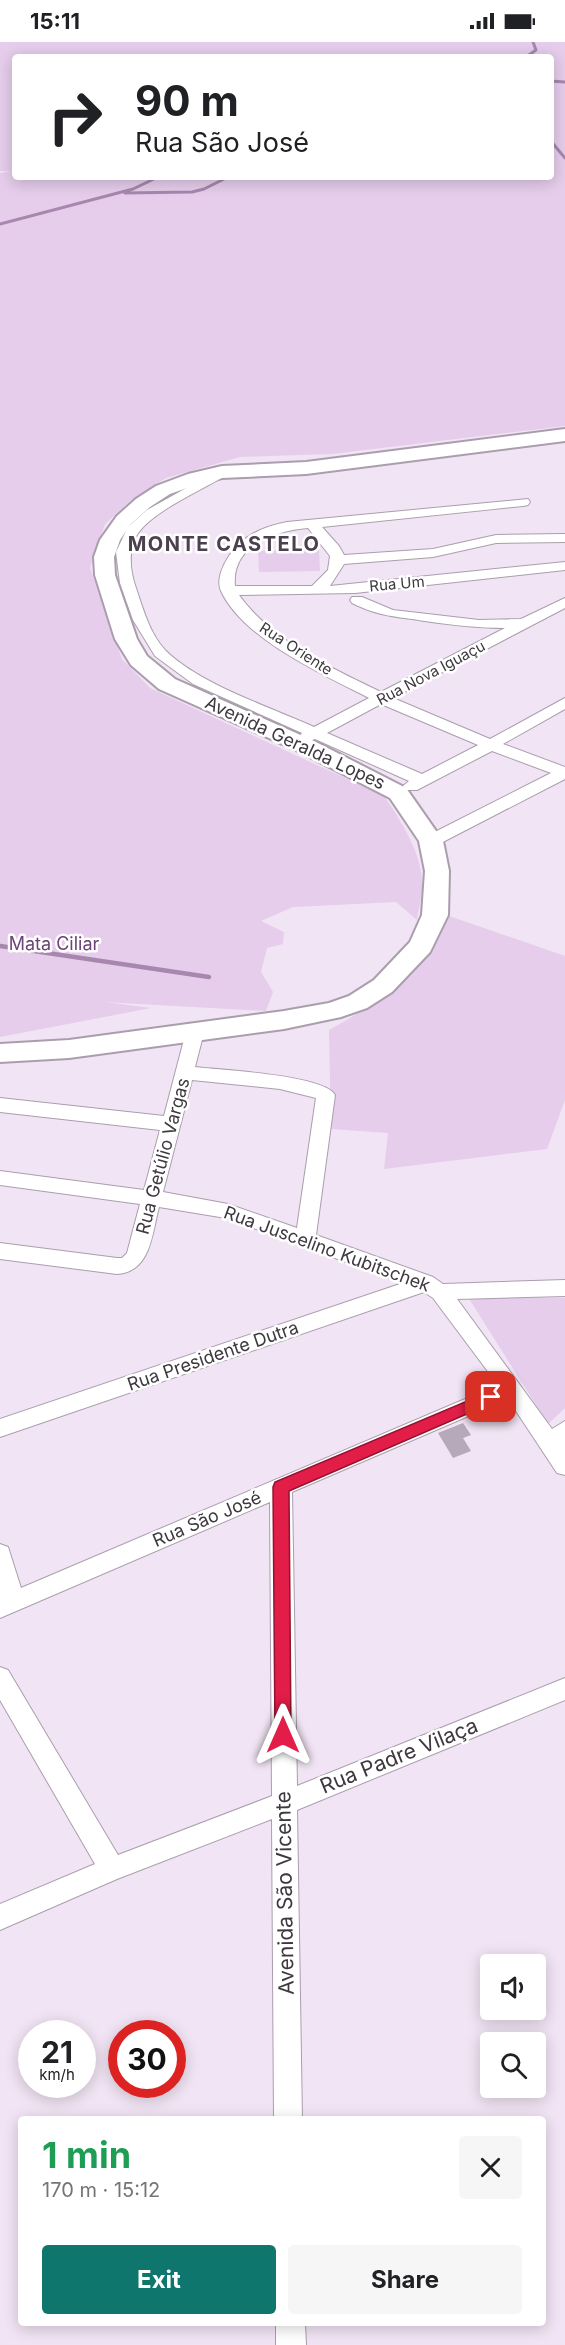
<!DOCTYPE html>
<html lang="en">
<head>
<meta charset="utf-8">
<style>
  :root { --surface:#fff; --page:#f6f6f6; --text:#202124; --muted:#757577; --accent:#0f766e }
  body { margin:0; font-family:Inter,sans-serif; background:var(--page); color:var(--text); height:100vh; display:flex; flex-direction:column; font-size:22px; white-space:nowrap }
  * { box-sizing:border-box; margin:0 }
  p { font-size:20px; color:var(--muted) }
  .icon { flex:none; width:33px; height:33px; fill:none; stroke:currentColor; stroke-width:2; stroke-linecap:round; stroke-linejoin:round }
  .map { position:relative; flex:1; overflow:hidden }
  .side { position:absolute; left:18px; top:2074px; width:528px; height:210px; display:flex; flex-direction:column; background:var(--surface); border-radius:6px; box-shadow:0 3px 15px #0003 }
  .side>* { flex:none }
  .banner { position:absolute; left:12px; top:12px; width:542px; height:126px; border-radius:6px; box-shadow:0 3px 15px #0003; background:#fff; color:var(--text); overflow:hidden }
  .fabs { position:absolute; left:480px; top:1912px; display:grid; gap:12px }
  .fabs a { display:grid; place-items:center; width:66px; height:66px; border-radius:6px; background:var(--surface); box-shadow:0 3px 15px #0003; font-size:30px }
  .speed { position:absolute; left:18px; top:1978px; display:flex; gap:12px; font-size:30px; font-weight:700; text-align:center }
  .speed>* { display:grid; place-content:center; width:78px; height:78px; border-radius:50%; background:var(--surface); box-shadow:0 3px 15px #0003; line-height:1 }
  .speed small { font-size:15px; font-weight:400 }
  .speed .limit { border:9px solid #d22; background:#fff; color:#111 }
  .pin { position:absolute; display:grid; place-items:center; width:51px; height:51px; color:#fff; margin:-26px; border-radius:12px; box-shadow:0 3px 9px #0006 }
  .me { position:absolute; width:66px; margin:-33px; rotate:0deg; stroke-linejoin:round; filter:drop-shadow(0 0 4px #0008) }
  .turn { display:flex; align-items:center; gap:21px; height:126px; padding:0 24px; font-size:27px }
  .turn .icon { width:78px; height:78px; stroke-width:2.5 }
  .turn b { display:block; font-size:42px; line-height:51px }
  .round { display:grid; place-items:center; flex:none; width:63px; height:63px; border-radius:6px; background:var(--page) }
  .head { display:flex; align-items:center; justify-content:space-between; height:102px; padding:0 24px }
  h1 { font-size:36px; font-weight:700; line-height:45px; color:#1e9e55 }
  .cta { display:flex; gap:12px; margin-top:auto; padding:12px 24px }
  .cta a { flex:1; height:69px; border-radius:6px; background:var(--accent); color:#fff; font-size:24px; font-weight:700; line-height:69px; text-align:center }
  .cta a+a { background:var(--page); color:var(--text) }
  .status { display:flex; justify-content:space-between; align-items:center; height:42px; padding:0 30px; background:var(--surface); direction:ltr }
  .status svg { height:16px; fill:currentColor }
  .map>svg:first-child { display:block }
  .green { fill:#e5cdeb; fill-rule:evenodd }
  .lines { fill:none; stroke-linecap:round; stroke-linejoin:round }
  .stream-far1 { stroke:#a787ae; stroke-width:3 }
  .stream { stroke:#a787ae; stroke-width:4.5 }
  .building { fill:#b6a9b9 }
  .minor-casing { stroke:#aa9ead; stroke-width:2 }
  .secondary-casing { stroke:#aa9ead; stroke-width:4 }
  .minor { fill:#fff; fill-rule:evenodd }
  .secondary { fill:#fff; fill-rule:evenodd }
  .route { fill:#e11d48; stroke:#92132f; stroke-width:1.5 }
  .labels { text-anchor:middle; stroke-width:5; stroke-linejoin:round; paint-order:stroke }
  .far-street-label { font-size:15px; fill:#3e393f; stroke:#fff }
  .street-label { font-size:18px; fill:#3e393f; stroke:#fff }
  .park-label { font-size:18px; fill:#6d4378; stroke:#fff }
  .far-district-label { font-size:20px; font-weight:bold; letter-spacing:1.5px; fill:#4b404d; stroke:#fff }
  .near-street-label { font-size:21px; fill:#3e393f; stroke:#fff }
</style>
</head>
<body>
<div class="status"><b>15:11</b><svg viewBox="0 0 49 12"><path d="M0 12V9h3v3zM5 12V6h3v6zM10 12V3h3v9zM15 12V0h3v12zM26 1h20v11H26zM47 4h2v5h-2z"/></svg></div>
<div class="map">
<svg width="565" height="2303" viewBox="0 0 565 2303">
  <rect width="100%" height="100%" fill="#f1e4f4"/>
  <!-- green -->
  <path class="green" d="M0,0h565v384l-233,28 -92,3 -74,21 -36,23 -25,23 -15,44 32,91 28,29 234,108c18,26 41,62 38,95 -1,10 -4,19 -5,29l-21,-18 -103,5 -32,14 23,11 -1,12 -16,4 -6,24 12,20 -7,19 -162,-9 47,6 -151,29v-864l12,-2h-12zM15,15h535v120h-535z
    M319,508l1,21 -61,1 -1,-21z
    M449,874l116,40v144l-18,49 -163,20 4,-36 -57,-4 -2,-99c38,-20 62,-40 90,-73 11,-13 23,-25 30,-41z
    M468,1255l97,1v110l-17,16z"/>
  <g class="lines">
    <!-- stream-far1 -->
    <path class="stream-far1" d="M526,15l10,-7 -3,-8
      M550,39l15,1
      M550,98l15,18
      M125,151l67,-1 12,-3 24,-12
      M0,182l133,-35 25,-12"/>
    <!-- stream -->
    <path class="stream" d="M0,904l209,31"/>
  </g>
  <!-- building -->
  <path class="building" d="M463,1381l8,12 -8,3 8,13 -18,7 -15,-25z"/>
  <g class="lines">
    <!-- minor casing -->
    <g class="minor-casing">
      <path id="minor" d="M222,426l7,4 -2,3c-24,14 -73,36 -88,57 -12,16 -9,39 -3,56 7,21 14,46 29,62 34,34 105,57 149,77l55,-29c-45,-23 -126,-59 -148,-107 -5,-11 2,-26 8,-35 15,-21 33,-29 58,-34l241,-23 2,3 -2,3 -5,1 -201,21 17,19 5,9 89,-6 63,-14 69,-1v8l-69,1 -63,14 -89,7 -14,22 235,-24v8l-210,23 -116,2c34,47 91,72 142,97l124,-64c-28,0 -53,-3 -80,-7 -30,-5 -45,-4 -73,-18l-2,-3 2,-3h10l31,13 86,10 42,-1 44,-21v10l-172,90 97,41 75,-41v11l-62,35 62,23v12l-128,66h-12l-2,-4 2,-4 126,-64 -59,-22 -75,39h-12l-2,-4 6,-5 -94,-42 -8,3 -6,-2 -2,-3 3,-4 -109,-49 -38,-28 -22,-36 -13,-37 -4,-31 12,-25 19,-17zM308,486l22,28 -2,14 -16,16h-77c-4,-41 40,-55 73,-58zM381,662l97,41 -56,29 -95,-41z
        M195,984l6,2 3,4 -9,35c25,3 129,8 140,28l-19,140 117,42 10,7 122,-4v16l-108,3 95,130 13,-8v54l-8,-2 -49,-74 -216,93 5,294 268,-108v22l-268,110 5,310h-28l-2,-301 -155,60 -117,51v-26l95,-40 -95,-164v-33l8,3 110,185 154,-59 -2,-294 -270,116v-74l8,3 13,41 477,-203 -65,-87 -9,-6 -424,145v-18l403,-136 -177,-65 -67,-11c-7,26 -8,65 -42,67l-117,-15v-16l117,15h5l5,-5 13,-49 -140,-19v-14l144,19 16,-60 -160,-18v-14l164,18 22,-84 3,-4zM192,1038l88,9 36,9 -19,130 -69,-24 -65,-12z
        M276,2282h29l1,21h-30z"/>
    </g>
    <!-- secondary casing -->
    <g class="secondary-casing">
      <path id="secondary" d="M565,387v12l-259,33 -84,4 -21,5 -31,11 -20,13 -19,17 -11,16 -6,17 1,18 22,64 10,17 28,23 139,62 92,47 37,53 6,30 -1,44 -18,37 -38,40 -25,16 -26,9 -57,12 -215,29 -69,4v-18l69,-4 215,-29 45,-8 20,-7 25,-16 36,-38 12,-27 3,-44 -6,-30 -29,-43 -92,-47 -139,-62 -28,-24 -16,-26 -20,-64 -1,-18 6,-17 17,-24 19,-17 20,-13 32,-12 34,-8 84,-4z"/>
    </g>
    <!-- minor -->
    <use href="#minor" class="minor"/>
    <!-- secondary -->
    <use href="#secondary" class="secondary"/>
  </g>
  <!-- route -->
  <path class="route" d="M491,1349l6,2 2,4 -2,4 -208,90 2,244 -2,6 -6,2 -6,-2 -2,-6 -2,-248 2,-5z"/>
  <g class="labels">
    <!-- far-street labels -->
    <g class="far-street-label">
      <text transform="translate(397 542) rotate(-5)" y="5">Rua Um</text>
      <text transform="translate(296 607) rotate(33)" y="5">Rua Oriente</text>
      <text transform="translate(431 631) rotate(-28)" y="5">Rua Nova Iguaçu</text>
    </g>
    <!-- street labels -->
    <g class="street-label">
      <text transform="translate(295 701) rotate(25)" y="6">Avenida Geralda Lopes</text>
      <text transform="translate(163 1114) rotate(-75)" y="6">Rua Getúlio Vargas</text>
      <text transform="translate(327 1207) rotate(20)" y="6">Rua Juscelino Kubitschek</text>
      <text transform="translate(213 1314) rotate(-19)" y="6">Rua Presidente Dutra</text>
      <text transform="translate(207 1477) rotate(-23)" y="6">Rua São José</text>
    </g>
    <!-- park labels -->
    <g class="park-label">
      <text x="54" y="908">Mata Ciliar</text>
    </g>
    <!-- far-district labels -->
    <g class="far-district-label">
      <text x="224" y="509">MONTE CASTELO</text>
    </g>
    <!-- near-street labels -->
    <g class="near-street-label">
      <text transform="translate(399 1714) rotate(-22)" y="7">Rua Padre Vilaça</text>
      <text transform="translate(285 1851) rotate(-91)" y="7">Avenida São Vicente</text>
    </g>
  </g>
</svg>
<div class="fabs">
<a><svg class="icon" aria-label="sound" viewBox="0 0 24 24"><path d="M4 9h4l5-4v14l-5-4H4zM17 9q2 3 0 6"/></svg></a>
<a><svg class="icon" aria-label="search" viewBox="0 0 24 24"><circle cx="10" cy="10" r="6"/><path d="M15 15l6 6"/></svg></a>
</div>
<div class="speed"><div>21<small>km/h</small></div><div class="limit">30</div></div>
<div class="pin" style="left:491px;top:1355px;background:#d93025"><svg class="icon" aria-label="arrive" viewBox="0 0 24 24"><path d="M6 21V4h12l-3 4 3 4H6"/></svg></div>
<svg class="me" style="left:283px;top:1693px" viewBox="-20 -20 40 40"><path d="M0-17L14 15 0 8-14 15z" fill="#e11d48" stroke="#fff" stroke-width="4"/></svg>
<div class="banner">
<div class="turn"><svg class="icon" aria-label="right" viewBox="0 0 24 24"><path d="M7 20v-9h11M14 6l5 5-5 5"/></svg><div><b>90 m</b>Rua São José</div></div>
</div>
<section class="side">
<div class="head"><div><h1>1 min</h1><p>170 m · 15:12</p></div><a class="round"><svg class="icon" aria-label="close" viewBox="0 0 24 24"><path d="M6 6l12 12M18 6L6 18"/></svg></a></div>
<div class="cta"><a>Exit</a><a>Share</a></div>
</section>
</div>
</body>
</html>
